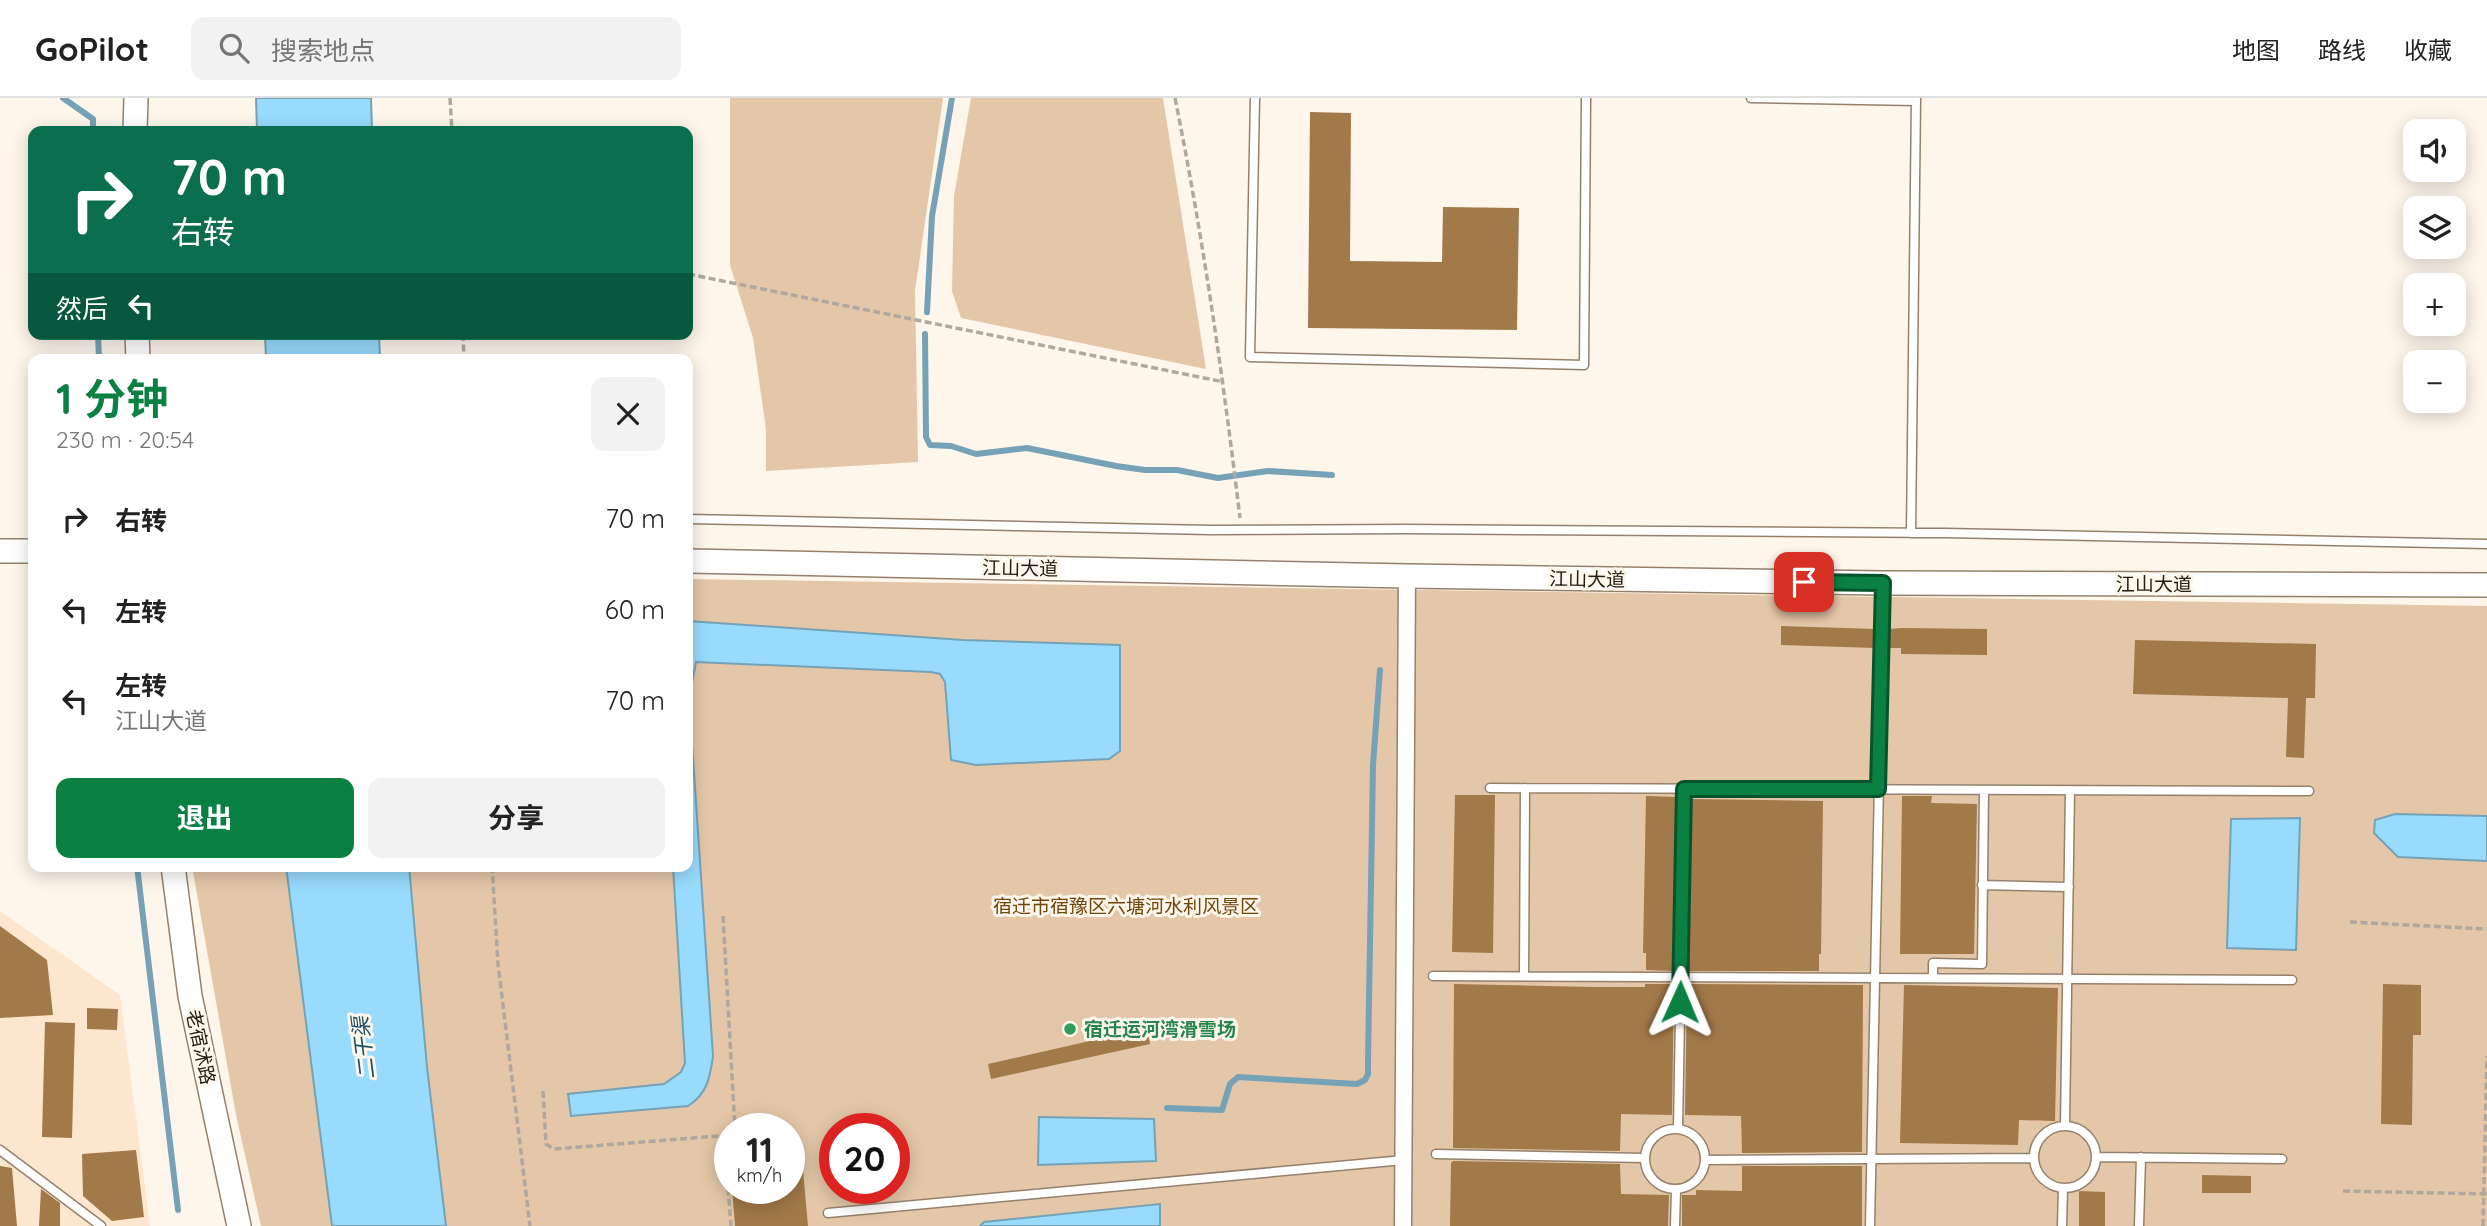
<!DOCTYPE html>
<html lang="zh">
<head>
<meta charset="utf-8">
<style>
  :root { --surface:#fff; --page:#f2f2f2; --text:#222; --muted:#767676; --line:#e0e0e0; --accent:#0b8043 }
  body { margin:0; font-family:Quicksand,"Noto Sans SC",sans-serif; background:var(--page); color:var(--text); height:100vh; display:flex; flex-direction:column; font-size:26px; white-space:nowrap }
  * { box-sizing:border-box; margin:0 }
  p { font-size:23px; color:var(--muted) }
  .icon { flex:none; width:38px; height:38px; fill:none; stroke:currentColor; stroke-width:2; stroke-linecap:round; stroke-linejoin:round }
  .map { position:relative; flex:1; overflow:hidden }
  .side { position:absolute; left:28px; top:256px; width:665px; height:518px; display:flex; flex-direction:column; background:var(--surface); border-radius:14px; box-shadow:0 4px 18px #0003 }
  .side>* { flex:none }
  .hud { position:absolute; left:28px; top:28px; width:665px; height:214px; border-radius:14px; box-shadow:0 4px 18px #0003; background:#0b6e4f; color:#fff; overflow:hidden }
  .fabs { position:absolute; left:2403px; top:21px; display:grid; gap:14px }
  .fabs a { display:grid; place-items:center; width:63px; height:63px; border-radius:14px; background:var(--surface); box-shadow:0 4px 18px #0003; font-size:35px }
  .speed { position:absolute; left:714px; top:1015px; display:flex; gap:14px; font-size:35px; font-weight:700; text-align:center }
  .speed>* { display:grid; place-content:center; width:91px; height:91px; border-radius:50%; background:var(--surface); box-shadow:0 4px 18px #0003; line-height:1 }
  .speed small { font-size:18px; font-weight:400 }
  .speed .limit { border:10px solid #d22; background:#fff; color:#111 }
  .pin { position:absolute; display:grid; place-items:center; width:60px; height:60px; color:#fff; margin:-30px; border-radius:14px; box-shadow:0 4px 10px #0006 }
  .me { position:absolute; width:77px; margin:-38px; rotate:1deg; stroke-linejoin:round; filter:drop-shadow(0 0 5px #0008) }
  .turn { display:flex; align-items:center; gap:24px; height:147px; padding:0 28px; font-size:32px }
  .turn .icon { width:91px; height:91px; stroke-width:2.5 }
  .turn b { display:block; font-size:49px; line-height:60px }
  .then { display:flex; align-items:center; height:66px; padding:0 28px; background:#0003; gap:14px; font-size:26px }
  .round { display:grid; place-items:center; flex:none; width:74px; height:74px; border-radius:14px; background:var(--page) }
  .overview { display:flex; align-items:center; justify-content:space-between; height:119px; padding:0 28px }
  h1 { font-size:42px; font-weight:700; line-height:52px; color:var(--accent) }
  .button { display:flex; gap:14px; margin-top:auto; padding:14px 28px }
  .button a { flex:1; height:80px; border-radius:14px; background:var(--accent); color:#fff; font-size:28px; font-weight:700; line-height:80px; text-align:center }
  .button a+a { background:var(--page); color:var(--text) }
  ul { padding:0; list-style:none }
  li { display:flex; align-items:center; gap:21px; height:91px; padding:0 28px }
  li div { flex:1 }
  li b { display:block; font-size:26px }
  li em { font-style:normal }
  header { display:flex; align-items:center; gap:42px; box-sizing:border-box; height:98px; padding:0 35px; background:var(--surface); border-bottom:2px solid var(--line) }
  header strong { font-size:33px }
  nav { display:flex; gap:38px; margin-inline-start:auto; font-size:24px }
  .search { width:490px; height:63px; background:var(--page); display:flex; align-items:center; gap:18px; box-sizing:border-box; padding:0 24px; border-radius:14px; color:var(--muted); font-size:26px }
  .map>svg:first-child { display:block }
  .built { fill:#fce6ce }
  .green { fill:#e3c7a8; fill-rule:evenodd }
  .water { fill:#98dbfd; stroke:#75a2b7; stroke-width:2 }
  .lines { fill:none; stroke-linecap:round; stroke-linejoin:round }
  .stream { stroke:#75a2b7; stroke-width:6 }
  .building { fill:#a27949 }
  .service-casing { stroke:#95816b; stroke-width:11 }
  .minor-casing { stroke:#95816b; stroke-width:19 }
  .secondary-casing { stroke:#95816b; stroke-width:26 }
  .path { stroke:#b0a89e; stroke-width:3.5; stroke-dasharray:7 3.5; stroke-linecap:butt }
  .service { stroke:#fff; stroke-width:8 }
  .minor { stroke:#fff; stroke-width:16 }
  .secondary { stroke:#fff; stroke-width:23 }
  .route-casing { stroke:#07532c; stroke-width:18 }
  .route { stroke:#0b8043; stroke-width:12 }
  .leisure-dot { fill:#2e9e5b; stroke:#fef5eb; stroke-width:2.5 }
  .labels { text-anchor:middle; stroke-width:6; stroke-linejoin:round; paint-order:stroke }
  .street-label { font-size:19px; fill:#231c13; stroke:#fef5eb }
  .park-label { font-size:19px; fill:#6f4608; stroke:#fef5eb }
  .leisure-label { font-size:19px; font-weight:bold; fill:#27864d; stroke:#fef5eb; text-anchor:start }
  .water-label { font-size:21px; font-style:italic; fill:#1b4f67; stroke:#fef5eb }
</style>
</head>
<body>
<header>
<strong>GoPilot</strong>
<div class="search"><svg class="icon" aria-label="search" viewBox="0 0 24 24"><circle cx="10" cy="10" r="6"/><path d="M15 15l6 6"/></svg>搜索地点</div>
<nav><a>地图</a><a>路线</a><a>收藏</a></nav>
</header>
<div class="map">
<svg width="2487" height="1128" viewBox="0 0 2487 1128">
  <rect width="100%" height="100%" fill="#fef5eb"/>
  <!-- built -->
  <path class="built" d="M0,813l120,84 30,231h-150z"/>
  <!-- green -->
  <path class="green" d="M730,0h213l-28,193 3,171 -152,9v-42l-13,-91 -23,-73z
    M971,0h192l43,271 -245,-51 -9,-27 2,-95z
    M688,481l1799,27v620h-2226l-25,-111 -44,-249h496zM730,1031h59v59h-59zM835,1031h59v59h-59z"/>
  <!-- water -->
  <path class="water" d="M256,0h115l1,33h-115z
    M265,236h114l1,25h-114z
    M688,523l275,19 157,5v106l-11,8 -133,6 -25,-5 -6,-78 -5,-8 -9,-2 -235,-10 -7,36 24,358c-3,22 -6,38 -25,50l-117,10 -3,-22 96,-10 17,-12 4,-9 -12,-197h15z
    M2395,716l92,2v45l-89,-4 -24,-24 1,-13z
    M2300,720l-4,132 -69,-2 4,-129z
    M286,768h123l18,201 19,159h-114z
    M1039,1019l115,2 2,42 -118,4z
    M1160,1106v22h-180l4,-4z"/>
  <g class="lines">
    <!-- stream -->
    <path class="stream" d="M63,0l30,21v12
      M927,214l5,-96 20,-118
      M98,236l1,25
      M925,236l1,103 4,8 21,1 25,8 51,-6 89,18 29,4h32l41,8 50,-7 64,4
      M137,768l41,344
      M1167,1010l55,2 8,-26 8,-7 119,7 8,-4 3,-6v-14l5,-295 7,-95"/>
  </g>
  <!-- building -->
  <path class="building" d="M1310,14l41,1 -1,148 92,1 1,-55 76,1 -2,122 -209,-2z
    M1781,528l95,3 -1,19 -94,-3z
    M1902,530l85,1v26l-86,-1v-6h-13l1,-19z
    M2135,542l181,4 -1,54h-9l-2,60 -18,-1 2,-59 -155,-4z
    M1455,697h40l-2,158 -41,-1z
    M1646,698l31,1 -3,174 -28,-1v-17h-3z
    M1902,698h30l-1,7 46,1 -3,150h-74z
    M1690,701l133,2 -2,153h-2v17h-132z
    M0,828l47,34 6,55 -53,3z
    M1454,886l140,3h51v-3h29l-2,131 -51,-1 -1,37 -167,-3z
    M1687,886l176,1 -1,167 -120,1 -1,-37 -56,-1z
    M2383,886l38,1v50h-8l-1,90 -31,-1z
    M1904,887l154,3 -3,133 -36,-1 -1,25 -118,-2z
    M87,910l31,1 -1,21 -30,-1z
    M45,924l30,1 -3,115 -30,-1z
    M1147,930l3,16 -159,35 -3,-15z
    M789,1050h12l7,78h-73l-3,-38h57z
    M136,1052l8,67 -32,4 -29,-25 -1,-42z
    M1453,1063l167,3 1,30 48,1 -1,31h-218l1,-63z
    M0,1068l12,2 5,58h-17z
    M1742,1068h120v60h-180v-31h14v-5l46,1z
    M2202,1077l49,1v17h-49z
    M41,1091l19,14v23h-21z
    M2079,1093l26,1v34h-26z"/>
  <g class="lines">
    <!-- service casing -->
    <g class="service-casing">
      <path id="service" d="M1255,0l-5,259 334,8 2,-267
        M1751,0l165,3
        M688,421l522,11 196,-1 539,4 542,11
        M1911,435l5,-435
        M1490,690l819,3
        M1982,787l87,2
        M1433,878l859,4
        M1524,878l1,-188
        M1933,880v-15l49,1 2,-174
        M2065,1027l5,-335
        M2034 1059a31 31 0 1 1 62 0a31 31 0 1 1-62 0Z
        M1645 1061a30 30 0 1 1 60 0a30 30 0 1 1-60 0Z
        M1678,1031l6,-340
        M0,1052l101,76
        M1436,1056l208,4
        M2097,1059l185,2
        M1705,1062l328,-2
        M828,1115l576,-53
        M1675,1128l1,-36
        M1870,1128l13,-640
        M2062,1128l1,-38
        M2139,1128l2,-69"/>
    </g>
    <!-- minor casing -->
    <g class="minor-casing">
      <path id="minor" d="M1403,1128l4,-650"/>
    </g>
    <!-- secondary casing -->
    <g class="secondary-casing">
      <path id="secondary" d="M135,33l1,-33
        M137,236l1,25
        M0,453h33
        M688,463l719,15 476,7 604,2
        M173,768l17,130 49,230"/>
    </g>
    <!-- path -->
    <path class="path" d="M450,0l2,33
      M1175,0c28,139 48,279 65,420
      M688,176l536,108
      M463,236l1,25
      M492,768l6,98 32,262
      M723,818l12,213
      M2350,824l137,7
      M543,993l3,53 8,5 176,-14
      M724,1038l7,90
      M2343,1093l144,3
      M2483,1128l4,-170"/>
    <!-- service -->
    <use href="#service" class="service"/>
    <!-- minor -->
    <use href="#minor" class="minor"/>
    <!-- secondary -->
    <use href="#secondary" class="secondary"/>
  </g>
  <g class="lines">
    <!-- route casing -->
    <g class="route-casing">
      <path id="route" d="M1680,904l4,-213h194l5,-206 -79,-1"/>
    </g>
    <!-- route -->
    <use href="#route" class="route"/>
  </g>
  <!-- markers -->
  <circle class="leisure-dot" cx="1070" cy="931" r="7"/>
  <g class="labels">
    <!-- street labels -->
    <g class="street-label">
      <text transform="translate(1020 470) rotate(1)" y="7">江山大道</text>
      <text transform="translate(1587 481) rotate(1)" y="7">江山大道</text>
      <text x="2154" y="493">江山大道</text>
      <text transform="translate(201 949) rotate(78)" y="7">老宿沭路</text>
    </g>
    <!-- park labels -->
    <g class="park-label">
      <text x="1126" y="815">宿迁市宿豫区六塘河水利风景区</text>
    </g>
    <!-- leisure labels -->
    <g class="leisure-label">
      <text x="1084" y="938">宿迁运河湾滑雪场</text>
    </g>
    <!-- water labels -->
    <g class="water-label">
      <text transform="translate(364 950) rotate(-97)" y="7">二干渠</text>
    </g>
  </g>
</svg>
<div class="fabs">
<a><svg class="icon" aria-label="sound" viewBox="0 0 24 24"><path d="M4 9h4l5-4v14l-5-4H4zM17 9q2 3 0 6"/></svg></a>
<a><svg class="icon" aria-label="layers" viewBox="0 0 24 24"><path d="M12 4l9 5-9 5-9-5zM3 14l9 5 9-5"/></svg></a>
<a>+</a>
<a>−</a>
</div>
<div class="speed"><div>11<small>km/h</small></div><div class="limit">20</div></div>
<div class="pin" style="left:1804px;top:484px;background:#d93025"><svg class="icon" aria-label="arrive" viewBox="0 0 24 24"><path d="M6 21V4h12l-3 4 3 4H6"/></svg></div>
<svg class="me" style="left:1680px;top:904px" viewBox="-20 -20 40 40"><path d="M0-17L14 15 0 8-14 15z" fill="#0b8043" stroke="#fff" stroke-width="4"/></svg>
<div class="hud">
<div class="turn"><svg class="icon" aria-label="right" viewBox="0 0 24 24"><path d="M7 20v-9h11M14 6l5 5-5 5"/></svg><div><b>70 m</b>右转</div></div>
<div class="then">然后<svg class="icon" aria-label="left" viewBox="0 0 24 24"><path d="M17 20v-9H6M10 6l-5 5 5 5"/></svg></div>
</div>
<section class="side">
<div class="overview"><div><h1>1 分钟</h1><p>230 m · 20:54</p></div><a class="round"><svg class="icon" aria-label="close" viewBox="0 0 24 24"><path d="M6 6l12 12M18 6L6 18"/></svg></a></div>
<ul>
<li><svg class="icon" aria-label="right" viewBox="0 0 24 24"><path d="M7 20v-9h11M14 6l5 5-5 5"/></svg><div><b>右转</b></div><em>70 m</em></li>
<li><svg class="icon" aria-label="left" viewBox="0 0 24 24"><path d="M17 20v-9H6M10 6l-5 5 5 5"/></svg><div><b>左转</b></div><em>60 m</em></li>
<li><svg class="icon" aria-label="left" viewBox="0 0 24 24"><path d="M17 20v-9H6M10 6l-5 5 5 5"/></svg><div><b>左转</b><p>江山大道</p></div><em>70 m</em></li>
</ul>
<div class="button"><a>退出</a><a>分享</a></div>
</section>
</div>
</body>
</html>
